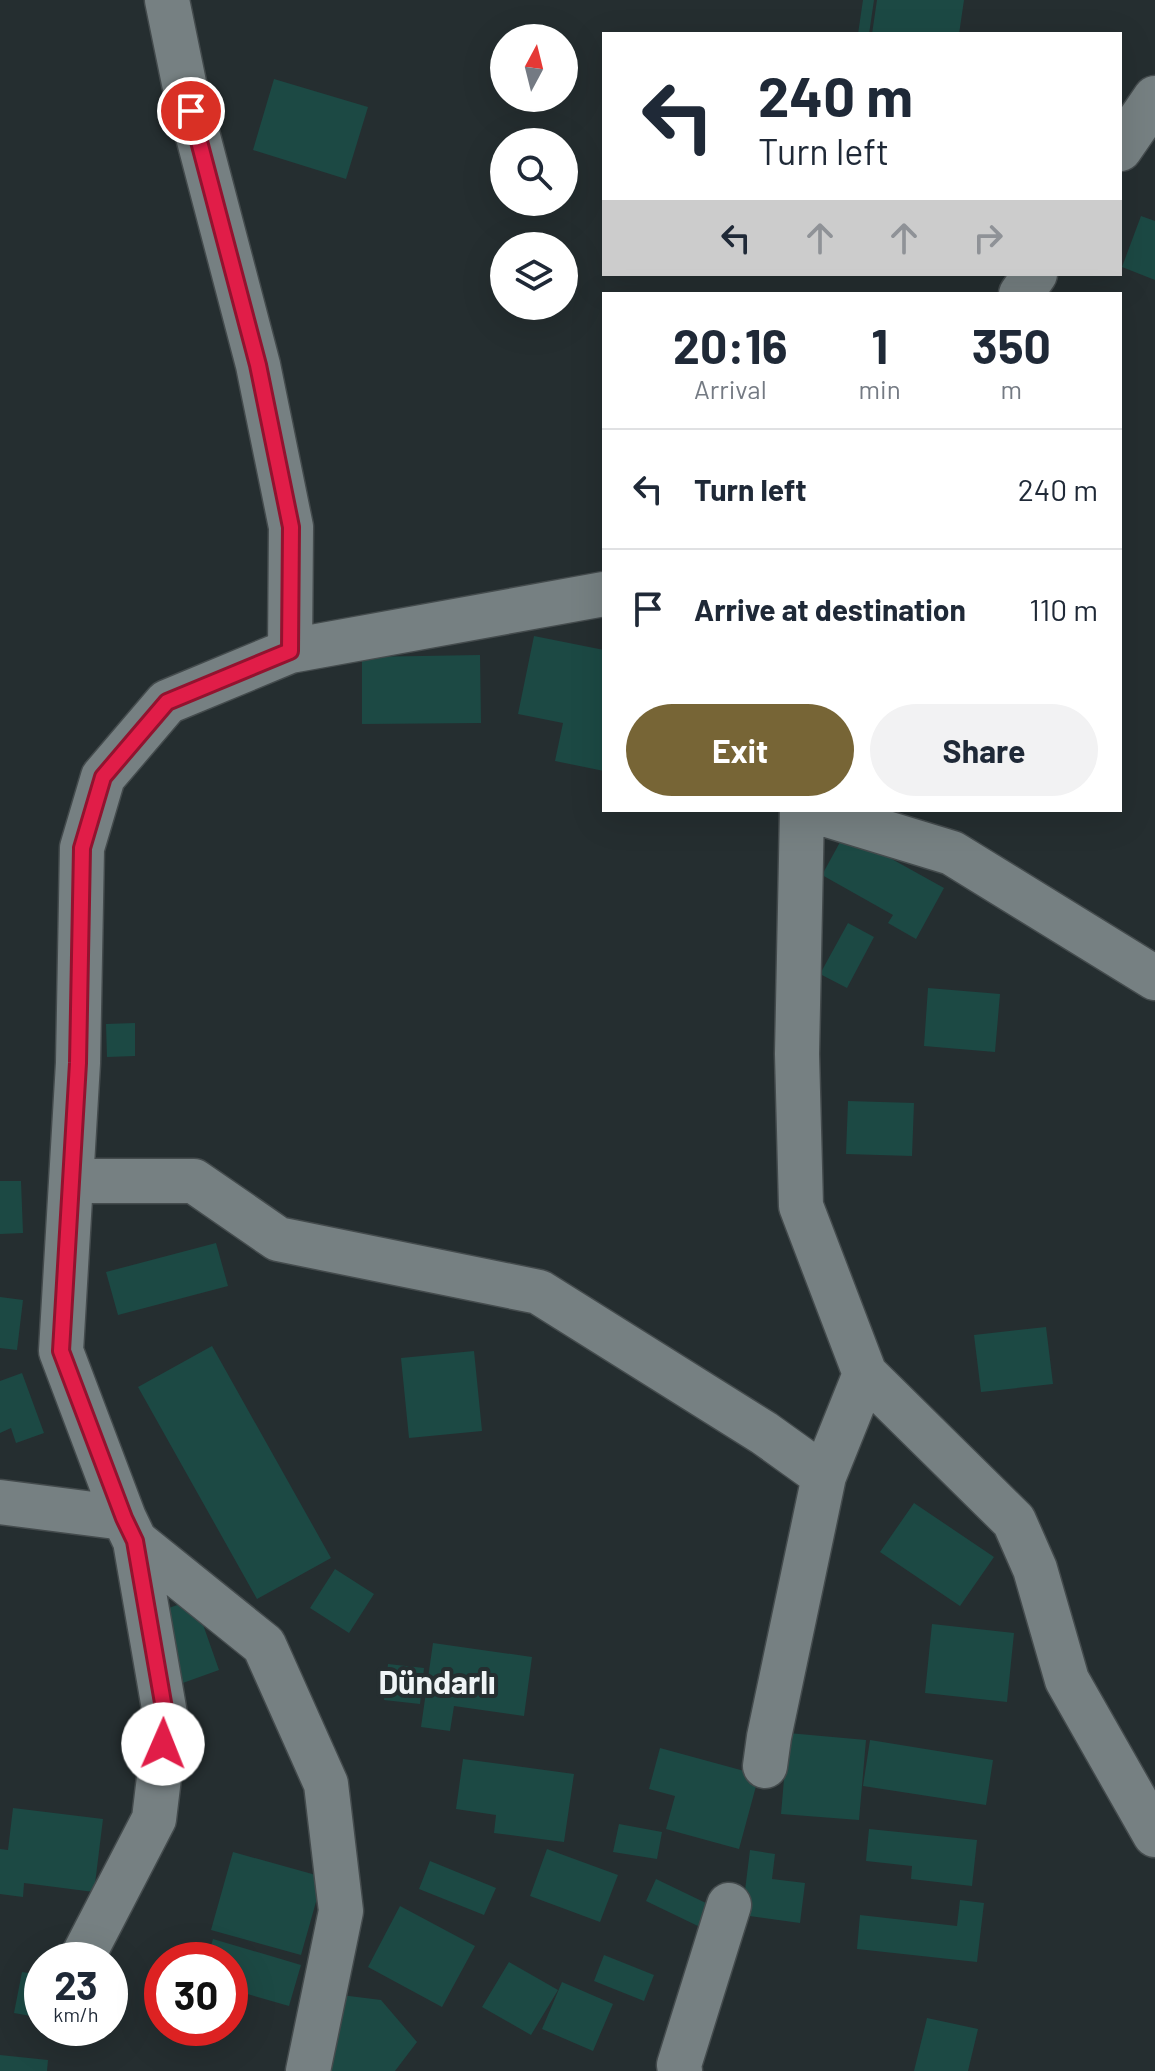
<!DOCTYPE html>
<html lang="en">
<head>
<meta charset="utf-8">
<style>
  :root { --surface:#fff; --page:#f2f2f3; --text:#1f2937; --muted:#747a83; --line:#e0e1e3; --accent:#776536 }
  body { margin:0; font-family:Barlow,sans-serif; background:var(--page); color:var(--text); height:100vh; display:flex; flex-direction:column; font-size:30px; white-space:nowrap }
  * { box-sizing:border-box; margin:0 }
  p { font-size:26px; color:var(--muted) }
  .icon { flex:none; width:44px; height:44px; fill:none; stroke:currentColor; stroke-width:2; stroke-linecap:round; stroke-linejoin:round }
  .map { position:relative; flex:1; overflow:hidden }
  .sheet { position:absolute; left:602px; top:292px; width:520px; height:520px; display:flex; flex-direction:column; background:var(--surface); border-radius:0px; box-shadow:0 8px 32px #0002 }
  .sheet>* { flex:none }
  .guide { position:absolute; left:602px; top:32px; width:520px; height:244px; border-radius:0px; box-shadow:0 8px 32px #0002; background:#fff; color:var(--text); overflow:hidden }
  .needle { width:52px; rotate:7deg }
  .buttons { position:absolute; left:490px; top:24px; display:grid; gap:16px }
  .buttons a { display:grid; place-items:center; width:88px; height:88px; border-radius:50%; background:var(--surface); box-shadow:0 8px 32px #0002; font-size:40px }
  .speed { position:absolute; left:24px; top:1942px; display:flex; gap:16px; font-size:40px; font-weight:700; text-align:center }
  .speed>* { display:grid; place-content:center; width:104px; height:104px; border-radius:50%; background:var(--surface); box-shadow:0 8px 32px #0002; line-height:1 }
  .speed small { font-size:20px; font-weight:400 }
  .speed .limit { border:12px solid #d22; background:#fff; color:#111 }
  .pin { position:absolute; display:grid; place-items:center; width:68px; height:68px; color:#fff; margin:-34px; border:4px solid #fff; border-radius:50%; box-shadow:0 2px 8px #0007 }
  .me { position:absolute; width:88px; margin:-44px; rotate:1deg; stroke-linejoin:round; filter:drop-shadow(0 0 6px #0008) }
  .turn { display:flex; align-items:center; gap:28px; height:168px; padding:0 24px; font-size:36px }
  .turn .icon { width:104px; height:104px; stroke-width:2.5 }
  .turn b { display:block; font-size:56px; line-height:68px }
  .lanes { display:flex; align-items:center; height:76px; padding:0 24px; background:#0003; justify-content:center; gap:40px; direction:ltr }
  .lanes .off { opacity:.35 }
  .eta { display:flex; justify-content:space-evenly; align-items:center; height:136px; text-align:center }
  .eta b { font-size:48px; font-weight:700; line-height:56px }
  .cta { display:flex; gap:16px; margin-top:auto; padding:16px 24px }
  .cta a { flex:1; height:92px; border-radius:48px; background:var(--accent); color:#fff; font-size:32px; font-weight:700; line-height:92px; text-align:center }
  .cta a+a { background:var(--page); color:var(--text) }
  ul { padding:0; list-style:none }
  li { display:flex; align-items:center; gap:24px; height:120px; padding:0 24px; border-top:2px solid var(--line) }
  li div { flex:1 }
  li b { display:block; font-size:30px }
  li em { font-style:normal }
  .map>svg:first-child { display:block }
  .building { fill:#1c4944 }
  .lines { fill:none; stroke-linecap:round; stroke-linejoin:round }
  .minor-casing { stroke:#444b4d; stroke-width:47 }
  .minor { stroke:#768082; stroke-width:44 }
  .route-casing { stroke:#92132f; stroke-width:20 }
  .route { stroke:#e11d48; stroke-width:14 }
  .labels { text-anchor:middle; stroke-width:8; stroke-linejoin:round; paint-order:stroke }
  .district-label { font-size:32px; font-weight:bold; fill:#eff4f6; stroke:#252e30 }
</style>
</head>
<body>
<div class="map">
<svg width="1155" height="2071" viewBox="0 0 1155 2071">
  <rect width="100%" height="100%" fill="#252e30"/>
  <!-- building -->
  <path class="building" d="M863,0h11l-5,34h-11z
    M877,0h87l-5,34h-87z
    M274,79l94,28 -22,72 -93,-29z
    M1141,216l14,5v59l-33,-13z
    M534,636l70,14v121l-49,-10 8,-38 -45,-9z
    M480,655l1,68 -119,1v-67z
    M845,833l99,55 -28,51 -28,-16 5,-8 -71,-40z
    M848,923l26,14 -27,51 -27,-14z
    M928,988l72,6 -5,58 -71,-6z
    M135,1023v33l-28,1 -1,-33z
    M848,1101l66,2 -2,53 -66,-2z
    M0,1181h21l2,52 -23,1z
    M216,1243l12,43 -110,29 -12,-43z
    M0,1297l23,3 -6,50 -17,-2z
    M1046,1327l7,57 -72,8 -7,-57z
    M212,1346l119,212 -74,41 -119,-212z
    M474,1351l8,80 -73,7 -8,-80z
    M22,1373l22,60 -28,10 -5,-15 -11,5v-52z
    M914,1503l80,54 -34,49 -80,-54z
    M335,1569l39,25 -25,39 -39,-25z
    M194,1599l25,71 -39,14 -25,-71z
    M932,1624l82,9 -7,69 -82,-9z
    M433,1643l99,14 -8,59 -70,-10 -4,25 -29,-4z
    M388,1664l36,4 -4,36 -36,-4z
    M788,1733l78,7 -7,80 -78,-6z
    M870,1740l123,20 -7,45 -123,-19z
    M660,1748l99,27 -20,74 -73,-20 9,-33 -26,-7z
    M463,1759l111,15 -10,68 -70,-9 2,-18 -40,-6z
    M13,1808l90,11 -9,73 -70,-9 -1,14 -23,-3v-45l8,1z
    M619,1824l43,8 -5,27 -44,-7z
    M869,1829l108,11 -5,46 -61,-7 1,-13 -46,-5z
    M547,1849l71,26 -18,47 -70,-26z
    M750,1850l25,4 -3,25 33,4 -5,40 -58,-8z
    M233,1852l90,25 -22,78 -90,-25z
    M430,1861l66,27 -12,27 -65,-26z
    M656,1879l54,26 -10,22 -54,-26z
    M960,1900l24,3 -7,59 -120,-13 3,-34 97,11z
    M400,1906l75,40 -33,61 -74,-40z
    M213,1939l88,26 -12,41 -59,-17v-29h-23z
    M604,1955l50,20 -10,26 -50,-20z
    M509,1962l49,28 -27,45 -49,-28z
    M22,1972l20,3v43l-28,-5z
    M562,1982l51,22 -20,47 -51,-22z
    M341,1995l40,5 36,42 -22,29h-65z
    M927,2018l51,11 -10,42h-54z
    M0,2055l48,5 -1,11h-47z"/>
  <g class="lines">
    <!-- minor casing -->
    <g class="minor-casing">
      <path id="minor" d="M167,0l17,83 74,282 33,162 -1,124
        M1120,149l35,-51
        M1021,294l14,-20
        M802,810l-5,244 4,152 64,168 149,147 21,48 32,111 88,155
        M811,810l141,43 203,125
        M72,1181h122l84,58 261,53 225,141 60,43
        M0,1502l124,16
        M765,1766l4,-29 55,-261 41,-102
        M83,1956l71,-137 12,-99 -31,-179
        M308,2071l33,-160 -15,-127 -62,-139 -129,-104 -11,-23 -63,-167 17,-288 4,-215 21,-71 64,-75 123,-51 314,-57
        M680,2071l-1,-6 50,-160"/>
    </g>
    <!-- minor -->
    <use href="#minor" class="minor"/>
  </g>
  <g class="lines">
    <!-- route casing -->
    <g class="route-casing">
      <path id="route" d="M163,1744l3,-24 -31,-179 -11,-23 -63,-167 17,-288 4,-215 21,-71 64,-75 123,-51 1,-124 -33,-162 -67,-254"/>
    </g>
    <!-- route -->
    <use href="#route" class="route"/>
  </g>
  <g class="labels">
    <!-- district labels -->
    <g class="district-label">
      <text x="437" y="1694">Dündarlı</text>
    </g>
  </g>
</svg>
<div class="buttons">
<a><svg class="needle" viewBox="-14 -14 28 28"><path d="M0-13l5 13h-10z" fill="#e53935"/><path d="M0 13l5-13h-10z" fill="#747a83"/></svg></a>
<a><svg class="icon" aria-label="search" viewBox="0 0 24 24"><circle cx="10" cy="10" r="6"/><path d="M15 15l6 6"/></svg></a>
<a><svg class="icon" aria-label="layers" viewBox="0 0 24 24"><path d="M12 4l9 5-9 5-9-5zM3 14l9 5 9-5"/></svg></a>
</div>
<div class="speed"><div>23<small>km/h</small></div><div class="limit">30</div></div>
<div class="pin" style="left:191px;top:111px;background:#d93025"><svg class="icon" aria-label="arrive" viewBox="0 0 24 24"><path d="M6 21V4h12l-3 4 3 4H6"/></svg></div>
<svg class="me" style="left:163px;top:1744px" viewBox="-20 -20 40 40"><circle r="19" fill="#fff"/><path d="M0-13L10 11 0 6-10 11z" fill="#e11d48"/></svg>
<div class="guide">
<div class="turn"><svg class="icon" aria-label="left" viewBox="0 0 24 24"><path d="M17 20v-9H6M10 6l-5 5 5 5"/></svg><div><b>240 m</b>Turn left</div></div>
<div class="lanes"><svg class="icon" aria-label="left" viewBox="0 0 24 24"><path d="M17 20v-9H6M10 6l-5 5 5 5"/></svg><svg class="icon off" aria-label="ahead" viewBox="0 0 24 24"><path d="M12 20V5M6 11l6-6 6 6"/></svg><svg class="icon off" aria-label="ahead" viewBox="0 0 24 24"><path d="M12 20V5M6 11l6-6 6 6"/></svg><svg class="icon off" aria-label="right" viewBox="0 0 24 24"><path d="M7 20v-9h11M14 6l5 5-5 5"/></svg></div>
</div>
<section class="sheet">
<div class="eta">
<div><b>20:16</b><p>Arrival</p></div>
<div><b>1</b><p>min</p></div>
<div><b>350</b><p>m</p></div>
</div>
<ul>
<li><svg class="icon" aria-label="left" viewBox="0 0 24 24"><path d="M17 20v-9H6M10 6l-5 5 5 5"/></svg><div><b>Turn left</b></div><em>240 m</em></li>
<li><svg class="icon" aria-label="arrive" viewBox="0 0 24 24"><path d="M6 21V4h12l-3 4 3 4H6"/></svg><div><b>Arrive at destination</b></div><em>110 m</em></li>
</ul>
<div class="cta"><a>Exit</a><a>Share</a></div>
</section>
</div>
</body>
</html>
